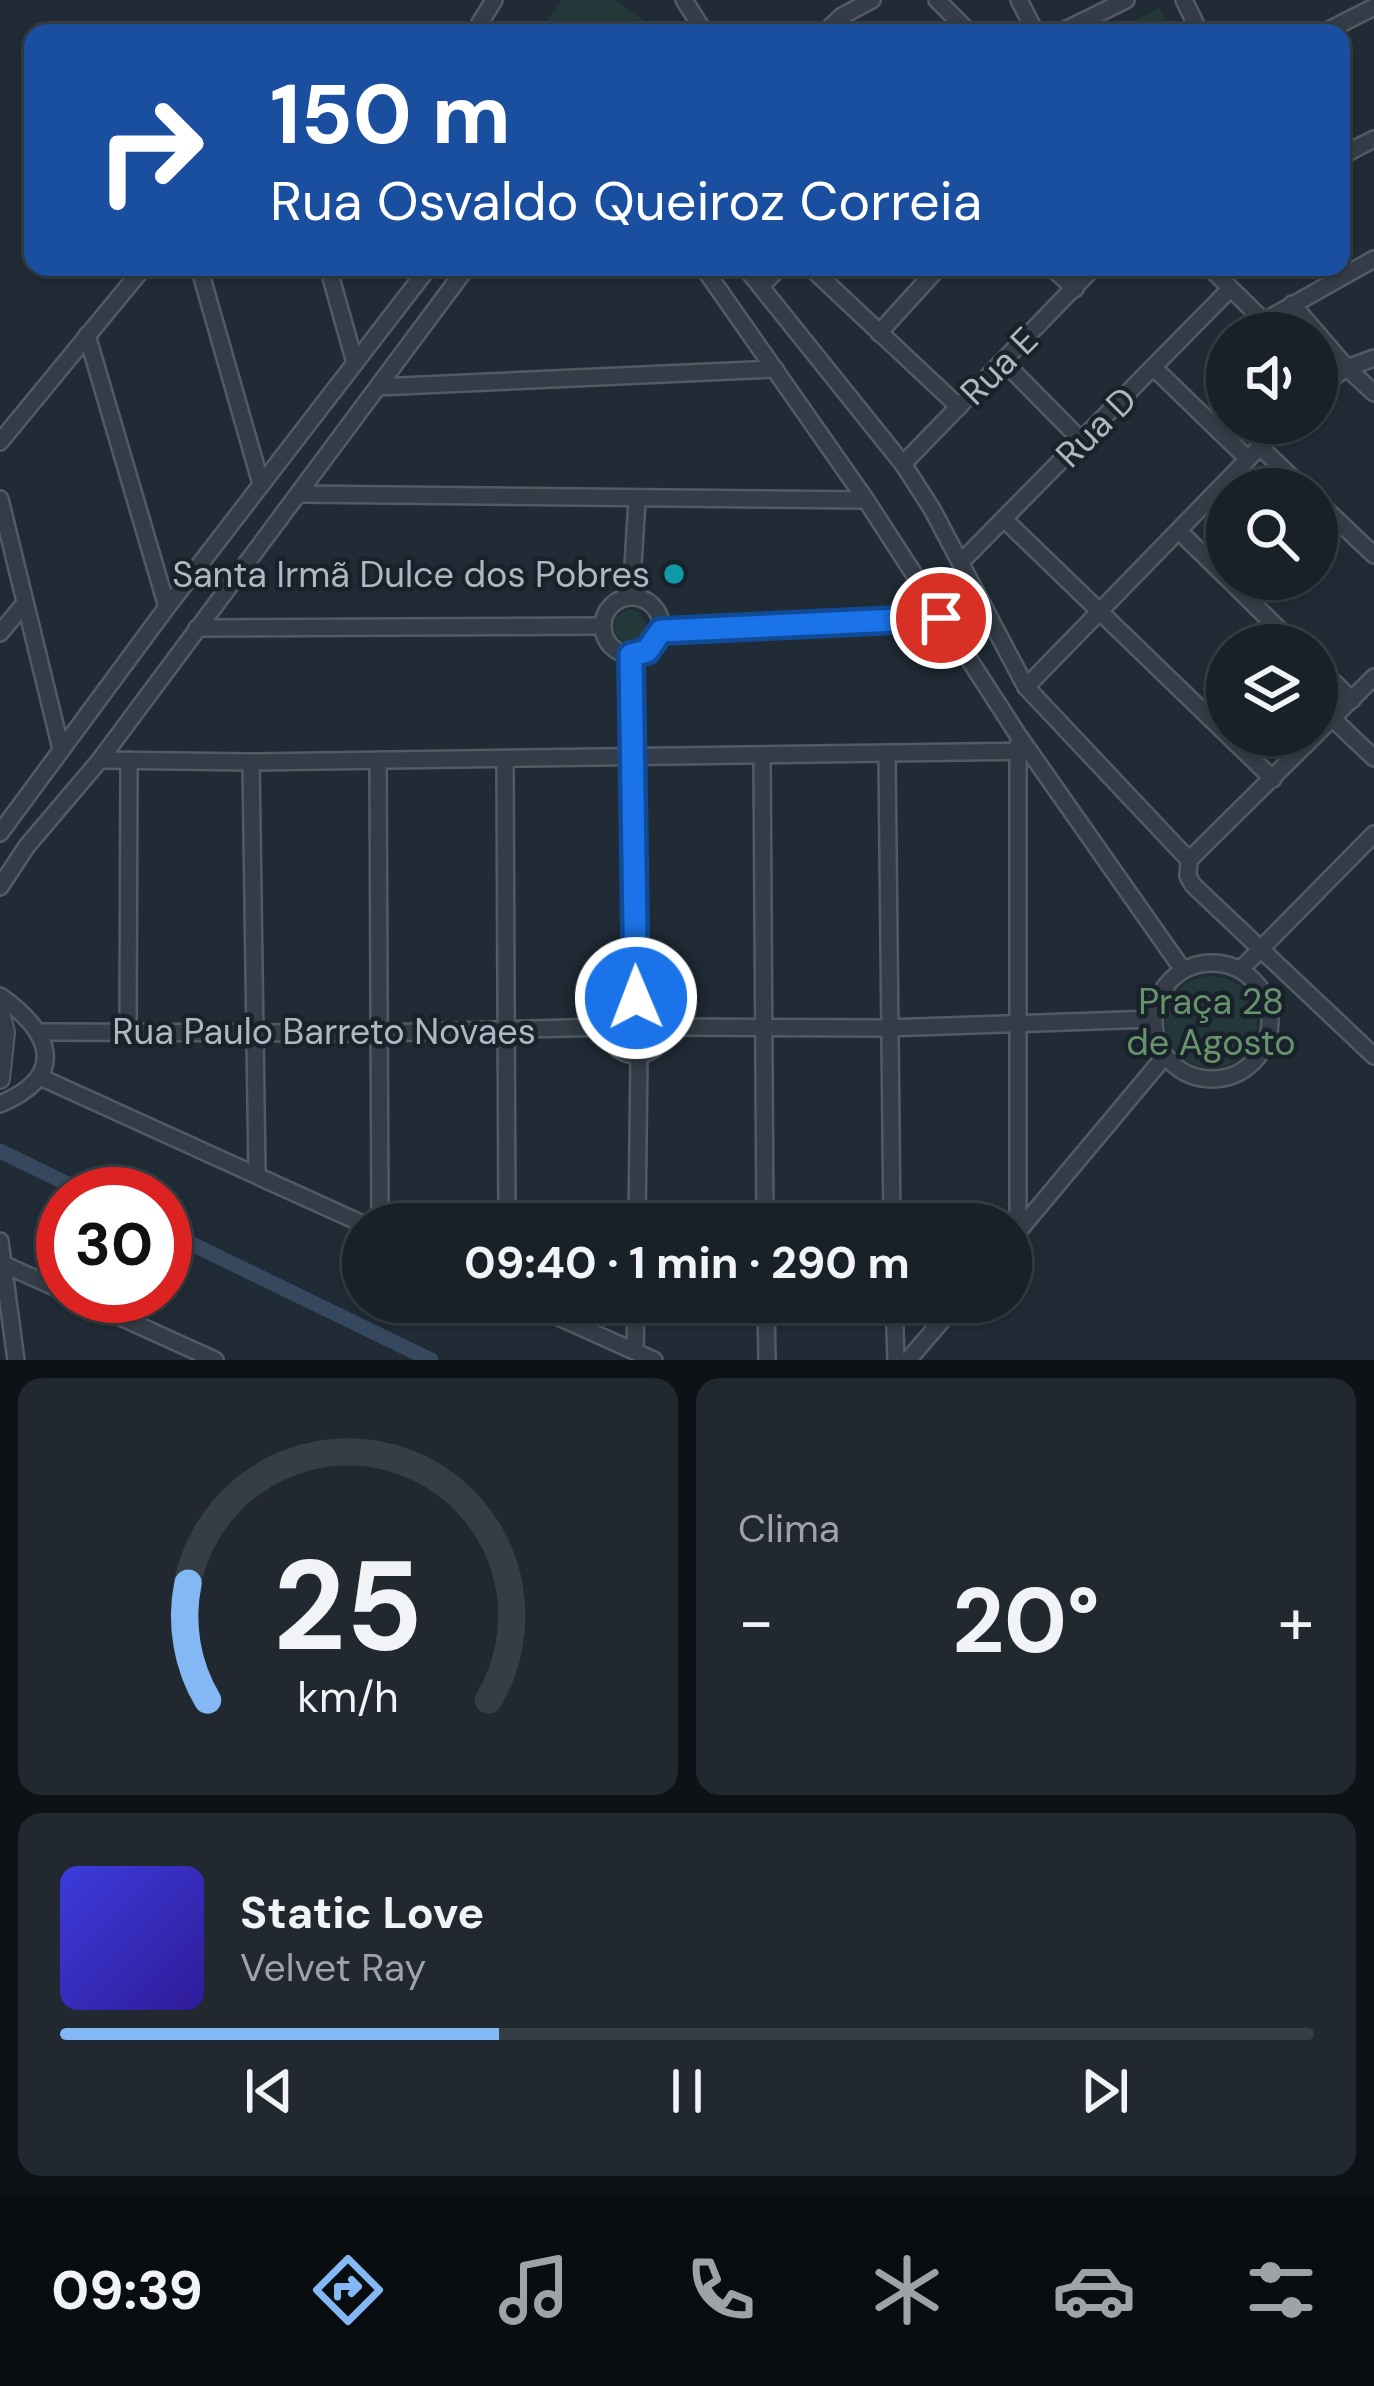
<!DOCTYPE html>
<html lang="pt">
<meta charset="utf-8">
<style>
body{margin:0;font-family:"DM Sans",sans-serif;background:#212830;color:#f1f3f6;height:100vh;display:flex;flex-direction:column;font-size:45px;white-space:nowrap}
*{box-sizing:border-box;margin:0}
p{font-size:39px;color:#9fa3a8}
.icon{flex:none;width:66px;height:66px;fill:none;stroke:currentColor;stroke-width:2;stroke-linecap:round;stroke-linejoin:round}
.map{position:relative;height:1360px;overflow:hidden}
.side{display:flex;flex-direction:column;gap:18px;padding:18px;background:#0d1216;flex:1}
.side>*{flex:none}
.banner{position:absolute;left:24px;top:24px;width:1326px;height:252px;border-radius:24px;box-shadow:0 3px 9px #0004,0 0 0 3px #363e45;background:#1a4fa0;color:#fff;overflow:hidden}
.fabs{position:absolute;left:1206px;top:312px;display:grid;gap:24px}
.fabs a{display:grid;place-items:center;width:132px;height:132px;border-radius:50%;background:#182028;box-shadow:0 3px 9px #0004,0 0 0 3px #363e45;font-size:60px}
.speed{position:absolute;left:36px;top:1167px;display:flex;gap:24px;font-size:60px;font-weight:700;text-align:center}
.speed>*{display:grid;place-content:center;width:156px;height:156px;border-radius:50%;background:#182028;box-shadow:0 3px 9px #0004,0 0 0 3px #363e45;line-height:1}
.speed .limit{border:18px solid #d22;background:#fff;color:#111}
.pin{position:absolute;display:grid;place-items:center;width:102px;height:102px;color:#fff;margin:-51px;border:6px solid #fff;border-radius:50%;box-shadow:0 3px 12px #0007}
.me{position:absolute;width:132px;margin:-66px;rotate:359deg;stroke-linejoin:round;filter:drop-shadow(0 0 9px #0008)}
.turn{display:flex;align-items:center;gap:42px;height:252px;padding:0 48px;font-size:54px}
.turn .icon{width:156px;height:156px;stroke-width:2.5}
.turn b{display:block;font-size:84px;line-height:102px}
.big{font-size:90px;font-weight:700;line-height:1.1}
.side .card{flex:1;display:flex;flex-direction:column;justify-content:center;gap:18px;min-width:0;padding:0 42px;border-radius:24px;background:#212830}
.side .dial{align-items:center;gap:0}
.dial svg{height:312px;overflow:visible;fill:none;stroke:#363e45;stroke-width:7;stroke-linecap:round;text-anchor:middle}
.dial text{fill:#f1f3f6;stroke:none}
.song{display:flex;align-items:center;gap:36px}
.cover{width:144px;height:144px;border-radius:18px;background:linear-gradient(135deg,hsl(240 70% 55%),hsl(250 70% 35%))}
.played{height:12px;border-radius:6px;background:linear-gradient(90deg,#83b8f4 35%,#363e45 35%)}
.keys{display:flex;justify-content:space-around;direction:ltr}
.heat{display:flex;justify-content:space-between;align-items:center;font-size:66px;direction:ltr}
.side .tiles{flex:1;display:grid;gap:18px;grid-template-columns:1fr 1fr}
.card:last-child{grid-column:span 2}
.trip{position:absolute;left:342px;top:1203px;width:690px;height:120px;border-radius:60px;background:#182028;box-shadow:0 3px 9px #0004,0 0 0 3px #363e45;font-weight:700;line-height:120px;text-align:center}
.menu{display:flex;height:192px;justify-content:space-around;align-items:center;background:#0a0d10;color:#9fa3a8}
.menu .icon{width:84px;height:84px}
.menu .on{color:#83b8f4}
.menu b{font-size:54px;color:#f1f3f6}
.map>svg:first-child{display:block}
.green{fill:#233838}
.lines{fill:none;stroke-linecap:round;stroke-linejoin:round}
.canal{stroke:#35485d;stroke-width:15}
.minor-casing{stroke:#515b64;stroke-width:20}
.tertiary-casing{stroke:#515b64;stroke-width:22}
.minor{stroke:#343d47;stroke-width:15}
.tertiary{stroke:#343d47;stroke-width:18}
.route-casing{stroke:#114b97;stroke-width:30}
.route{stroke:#1a73e8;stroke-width:21}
.culture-dot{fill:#0f9aa8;stroke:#19222b;stroke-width:4.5}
.labels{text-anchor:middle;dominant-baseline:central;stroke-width:9;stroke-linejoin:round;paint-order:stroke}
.street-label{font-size:36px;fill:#aeb8c3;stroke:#19222b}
.poi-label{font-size:36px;fill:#aeb8c3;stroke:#19222b;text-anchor:end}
.park-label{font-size:36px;fill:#67936d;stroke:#19222b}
</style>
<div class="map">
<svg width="1374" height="1360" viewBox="0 0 1374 1360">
<rect width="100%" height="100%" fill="#202b36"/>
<g class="green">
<path d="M 562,0 L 616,0 L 660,33 L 538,33 Z"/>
<path d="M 1159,8 L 1173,33 L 1122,33 L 1120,28 Z"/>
<circle cx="630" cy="626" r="16"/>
<circle cx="1211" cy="1022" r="46"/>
<circle cx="636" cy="1023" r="17"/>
</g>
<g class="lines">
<g class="canal">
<path d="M 0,1151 L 88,1194"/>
<path d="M 165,1231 L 431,1360"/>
</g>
<defs>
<g id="minor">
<path d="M 684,0 L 705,33"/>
<path d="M 937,0 L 970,33"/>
<path d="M 1019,0 L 1036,33"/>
<path d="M 1184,0 L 1200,33"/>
<path d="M 474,33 L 494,0"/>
<path d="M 824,33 L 842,16 L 872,0"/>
<path d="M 1059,33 L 1126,0"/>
<path d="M 1323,33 L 1374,7"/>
<path d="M 1341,156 L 1374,139"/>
<path d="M 199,267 L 261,484"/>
<path d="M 328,267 L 355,363"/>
<path d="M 703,267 L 866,500 L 1018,735 L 1183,970"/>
<path d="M 745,267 L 903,464 L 932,509 L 1026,687 L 1189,860 L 1188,876 L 1193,885 L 1374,1056"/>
<path d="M 810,267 L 959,407"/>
<path d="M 1051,267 L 1075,289"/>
<path d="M 1209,267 L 1276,333"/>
<path d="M 761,286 L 780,267"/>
<path d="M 1292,304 L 1347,368 L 1374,358"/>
<path d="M 1264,321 L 1374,259"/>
<path d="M 879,333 L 939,267"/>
<path d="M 87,335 L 167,607"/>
<path d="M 1004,362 L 1082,441"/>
<path d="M 1154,368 L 1248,459"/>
<path d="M 378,387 L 775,369"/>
<path d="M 1317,388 L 1347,368 L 1374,393"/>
<path d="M 0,442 L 144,267"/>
<path d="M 1260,447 L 1304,489"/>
<path d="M 903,464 L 1094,267"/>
<path d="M 299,494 L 866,500"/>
<path d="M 0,499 L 61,749"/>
<path d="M 1317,501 L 1374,555"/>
<path d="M 1005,520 L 1273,779"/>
<path d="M 1179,531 L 1227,578"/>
<path d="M 961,562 L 1230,289"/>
<path d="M 1228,579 L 1295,645"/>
<path d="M 631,597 L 637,500"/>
<circle cx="632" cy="626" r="29"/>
<path d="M 197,628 L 603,626"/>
<path d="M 661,631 L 941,618"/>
<path d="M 0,633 L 25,603"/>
<path d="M 631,655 L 636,998"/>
<path d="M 1317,666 L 1352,700"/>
<path d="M 1026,687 L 1283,423"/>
<path d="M 1333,719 L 1374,758"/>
<path d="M 1018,744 L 1018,1232"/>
<path d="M 762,756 L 765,1224"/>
<path d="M 887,756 L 892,1224"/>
<path d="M 505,759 L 507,1224"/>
<path d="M 100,760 L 251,762 L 1029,751"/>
<path d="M 378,760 L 380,1224"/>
<path d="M 251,762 L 257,1174"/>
<path d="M 0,833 L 167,607 L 429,267"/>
<path d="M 1189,860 L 1374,677"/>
<path d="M 0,887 L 27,846 L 100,760 L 467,267"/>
<circle cx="1212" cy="1021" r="58"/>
<path d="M 1240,970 L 1374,834"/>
<path d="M 0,996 C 51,1032 69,1075 0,1104"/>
<circle cx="636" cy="1026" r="29"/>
<path d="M 664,1027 L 887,1028 L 1153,1019"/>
<path d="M 41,1032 L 379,1033 L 607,1027"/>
<path d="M 128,1033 L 129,760"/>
<path d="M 40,1077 L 363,1224"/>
<path d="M 637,1224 L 639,1055"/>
<path d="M 1011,1240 L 1165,1056"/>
<path d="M 0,1241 L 16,1360"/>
<path d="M 3,1264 L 63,1291"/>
<path d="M 74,1296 L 215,1360"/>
<path d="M 525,1302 L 654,1360"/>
<path d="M 766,1302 L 767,1360"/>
<path d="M 894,1302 L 896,1360"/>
<path d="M 635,1351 L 636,1302"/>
<path d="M 908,1360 L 958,1302"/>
</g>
<path id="tertiary" d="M 0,1012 L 5,1032 L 0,1079"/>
</defs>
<use href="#minor" class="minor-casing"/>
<use href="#tertiary" class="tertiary-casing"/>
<use href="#minor" class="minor"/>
<use href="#tertiary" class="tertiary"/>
</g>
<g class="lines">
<defs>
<path id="route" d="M 636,998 L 631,655 L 647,651 L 661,631 L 941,618"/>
</defs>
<use href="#route" class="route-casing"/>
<use href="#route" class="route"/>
</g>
<circle class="culture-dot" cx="674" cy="574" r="12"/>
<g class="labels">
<g class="street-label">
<text transform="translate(999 366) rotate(-45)">Rua E</text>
<text transform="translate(1096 427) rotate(-45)">Rua D</text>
<text x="324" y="1031">Rua Paulo Barreto Novaes</text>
</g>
<g class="poi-label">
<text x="650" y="574">Santa Irmã Dulce dos Pobres</text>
</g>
<g class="park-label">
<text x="1211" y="1001">Praça 28<tspan x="1211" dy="41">de Agosto</tspan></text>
</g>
</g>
</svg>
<div class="fabs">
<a><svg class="icon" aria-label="sound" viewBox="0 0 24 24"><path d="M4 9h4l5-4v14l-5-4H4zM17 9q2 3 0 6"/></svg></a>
<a><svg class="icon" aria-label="search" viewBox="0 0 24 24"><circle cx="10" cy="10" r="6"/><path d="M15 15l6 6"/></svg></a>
<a><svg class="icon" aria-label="layers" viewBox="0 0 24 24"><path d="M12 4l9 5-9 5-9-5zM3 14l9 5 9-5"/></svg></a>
</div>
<div class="speed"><div class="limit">30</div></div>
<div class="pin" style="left:941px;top:618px;background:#d93025"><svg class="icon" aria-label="arrive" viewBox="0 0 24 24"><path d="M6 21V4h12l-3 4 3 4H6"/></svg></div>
<svg class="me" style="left:636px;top:998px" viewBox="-20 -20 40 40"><circle r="17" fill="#1a73e8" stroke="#fff" stroke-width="3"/><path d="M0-11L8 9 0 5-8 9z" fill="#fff"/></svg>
<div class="trip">09:40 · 1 min · 290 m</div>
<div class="banner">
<div class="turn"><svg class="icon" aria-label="right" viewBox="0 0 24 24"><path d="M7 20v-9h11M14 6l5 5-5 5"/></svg><div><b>150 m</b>Rua Osvaldo Queiroz Correia</div></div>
</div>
</div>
<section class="side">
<div class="tiles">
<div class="card dial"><svg viewBox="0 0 100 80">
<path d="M14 69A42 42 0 1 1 86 69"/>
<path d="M14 69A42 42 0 0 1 9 39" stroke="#83b8f4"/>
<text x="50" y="56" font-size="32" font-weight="700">25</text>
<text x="50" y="72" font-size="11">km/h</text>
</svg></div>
<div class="card"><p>Clima</p>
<div class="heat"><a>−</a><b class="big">20°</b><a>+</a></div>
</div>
<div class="card">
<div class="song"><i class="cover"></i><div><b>Static Love</b><p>Velvet Ray</p></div></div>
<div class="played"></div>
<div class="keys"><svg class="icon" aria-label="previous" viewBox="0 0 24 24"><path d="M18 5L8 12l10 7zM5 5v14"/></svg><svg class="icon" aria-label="pause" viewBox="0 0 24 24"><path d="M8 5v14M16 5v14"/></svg><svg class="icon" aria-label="next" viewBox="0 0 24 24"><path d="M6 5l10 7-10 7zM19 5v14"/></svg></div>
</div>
</div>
</section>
<nav class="menu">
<b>09:39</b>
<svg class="icon on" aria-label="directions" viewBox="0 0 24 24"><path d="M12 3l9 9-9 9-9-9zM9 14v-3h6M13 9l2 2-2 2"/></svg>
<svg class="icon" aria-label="music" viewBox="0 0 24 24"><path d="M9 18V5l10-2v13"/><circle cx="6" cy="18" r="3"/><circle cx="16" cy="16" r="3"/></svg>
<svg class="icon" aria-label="phone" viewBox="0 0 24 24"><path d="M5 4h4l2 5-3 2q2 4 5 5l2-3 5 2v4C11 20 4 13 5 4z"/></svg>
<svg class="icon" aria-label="climate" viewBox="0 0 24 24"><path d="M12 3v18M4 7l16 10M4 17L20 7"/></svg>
<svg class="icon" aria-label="car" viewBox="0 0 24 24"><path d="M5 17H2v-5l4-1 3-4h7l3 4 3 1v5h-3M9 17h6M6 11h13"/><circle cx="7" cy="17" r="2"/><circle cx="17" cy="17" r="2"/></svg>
<svg class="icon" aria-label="filters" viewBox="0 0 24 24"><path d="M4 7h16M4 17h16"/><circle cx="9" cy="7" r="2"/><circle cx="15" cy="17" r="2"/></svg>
</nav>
